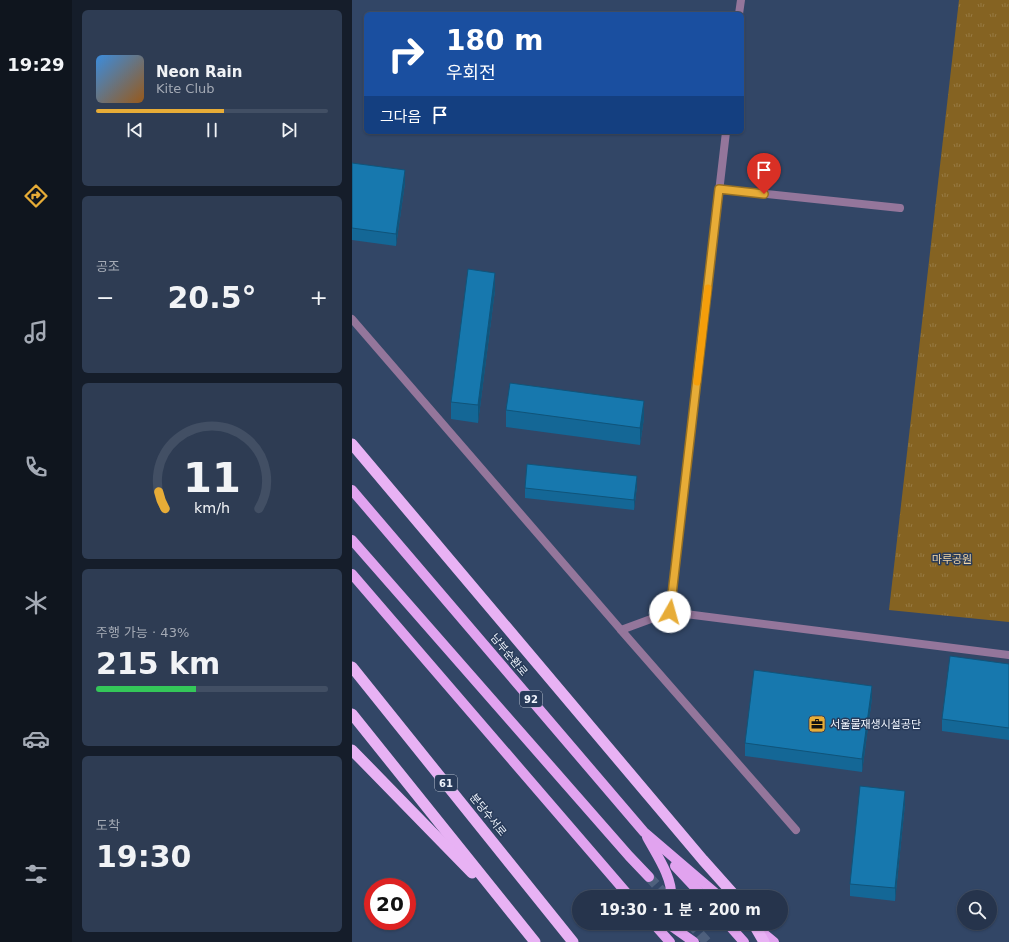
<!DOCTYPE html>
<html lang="ko">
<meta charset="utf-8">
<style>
body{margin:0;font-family:"DejaVu Sans","Noto Sans KR",sans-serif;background:#2e3c53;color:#f1f3f6;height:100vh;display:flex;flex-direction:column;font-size:15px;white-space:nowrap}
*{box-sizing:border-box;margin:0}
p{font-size:13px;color:#a4aab5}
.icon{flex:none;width:22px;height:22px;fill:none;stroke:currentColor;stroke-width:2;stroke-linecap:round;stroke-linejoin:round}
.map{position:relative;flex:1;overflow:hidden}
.details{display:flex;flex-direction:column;gap:10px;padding:10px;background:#151d2a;width:280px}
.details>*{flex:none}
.hud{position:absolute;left:12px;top:12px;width:380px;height:122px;border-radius:6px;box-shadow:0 1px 3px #0004,0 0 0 1px #424f64;background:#1a4fa0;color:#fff;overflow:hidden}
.buttons{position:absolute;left:605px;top:890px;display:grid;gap:8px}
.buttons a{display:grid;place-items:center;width:40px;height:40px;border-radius:50%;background:#26344c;box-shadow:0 1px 3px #0004,0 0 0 1px #424f64;font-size:20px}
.speed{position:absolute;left:12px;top:878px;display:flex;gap:8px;font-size:20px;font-weight:700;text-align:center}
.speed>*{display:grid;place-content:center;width:52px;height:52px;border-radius:50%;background:#26344c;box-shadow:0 1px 3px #0004,0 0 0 1px #424f64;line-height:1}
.speed .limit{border:6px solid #d22;background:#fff;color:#111}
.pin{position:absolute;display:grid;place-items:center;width:34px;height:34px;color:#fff;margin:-41px -17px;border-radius:50% 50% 50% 0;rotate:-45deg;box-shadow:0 0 4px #0007}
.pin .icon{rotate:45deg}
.me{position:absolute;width:44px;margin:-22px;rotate:7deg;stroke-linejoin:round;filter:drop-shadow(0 0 3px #0008)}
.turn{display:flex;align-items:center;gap:14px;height:84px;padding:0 16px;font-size:18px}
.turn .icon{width:52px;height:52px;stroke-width:2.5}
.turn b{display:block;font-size:28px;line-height:34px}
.then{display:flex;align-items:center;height:38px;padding:0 16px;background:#0003;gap:8px;font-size:15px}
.big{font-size:30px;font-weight:600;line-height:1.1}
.details .widget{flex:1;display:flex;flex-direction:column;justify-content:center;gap:6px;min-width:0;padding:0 14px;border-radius:6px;background:#2e3c53}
.details .dial{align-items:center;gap:0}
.dial svg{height:104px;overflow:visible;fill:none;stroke:#424f64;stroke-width:7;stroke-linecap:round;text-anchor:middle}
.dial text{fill:#f1f3f6;stroke:none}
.song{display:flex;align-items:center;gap:12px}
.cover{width:48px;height:48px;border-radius:6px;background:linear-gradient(135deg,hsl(210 70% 55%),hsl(30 70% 35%))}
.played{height:4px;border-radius:2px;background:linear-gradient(90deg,#e7ac37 55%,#424f64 55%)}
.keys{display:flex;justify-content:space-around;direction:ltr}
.heat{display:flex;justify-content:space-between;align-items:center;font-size:22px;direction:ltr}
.charge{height:6px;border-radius:3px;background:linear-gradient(90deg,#34c759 43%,#424f64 0)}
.trip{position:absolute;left:220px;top:890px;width:216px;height:40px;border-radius:20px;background:#26344c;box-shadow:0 1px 3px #0004,0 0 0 1px #424f64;font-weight:600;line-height:40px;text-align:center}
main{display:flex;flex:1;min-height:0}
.dock{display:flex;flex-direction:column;width:72px;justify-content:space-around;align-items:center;background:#0f151e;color:#a4aab5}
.dock .icon{width:28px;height:28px}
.dock .current{color:#e7ac37}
.dock b{font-size:18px;color:#f1f3f6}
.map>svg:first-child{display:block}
.park{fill:url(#park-tufts)}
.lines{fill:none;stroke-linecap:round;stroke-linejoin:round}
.primary-tunnel{stroke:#4e607d;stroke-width:10;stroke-dasharray:10 5;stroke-linecap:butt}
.service{stroke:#94769b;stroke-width:8}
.minor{stroke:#94769b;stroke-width:8}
.primary{stroke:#e1a3ef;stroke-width:10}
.trunk{stroke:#e8b2f4;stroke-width:11}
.wall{fill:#146796}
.shaded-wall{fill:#10547a}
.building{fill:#1778ae;stroke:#10547a}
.route-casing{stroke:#967024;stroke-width:10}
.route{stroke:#e7ac37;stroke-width:7}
.slow{stroke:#f59e0b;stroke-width:7}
.labels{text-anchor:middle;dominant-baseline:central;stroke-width:3;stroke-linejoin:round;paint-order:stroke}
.shield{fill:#283b5a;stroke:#b4bdcc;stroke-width:1}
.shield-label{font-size:10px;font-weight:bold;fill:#f0f5fd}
.park-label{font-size:11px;fill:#f3d6a5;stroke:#283b5a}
.street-label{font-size:11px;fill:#f0f5fd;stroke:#283b5a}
.poi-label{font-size:11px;fill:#f0f5fd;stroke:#283b5a;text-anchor:start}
</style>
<main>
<nav class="dock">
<b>19:29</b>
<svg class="icon current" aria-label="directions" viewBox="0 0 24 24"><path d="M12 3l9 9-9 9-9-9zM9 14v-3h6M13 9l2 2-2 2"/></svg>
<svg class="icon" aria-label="music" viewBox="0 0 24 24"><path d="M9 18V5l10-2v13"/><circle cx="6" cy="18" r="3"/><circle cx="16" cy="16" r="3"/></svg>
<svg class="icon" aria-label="phone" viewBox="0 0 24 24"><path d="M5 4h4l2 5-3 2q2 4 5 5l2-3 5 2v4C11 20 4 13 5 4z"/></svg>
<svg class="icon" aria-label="climate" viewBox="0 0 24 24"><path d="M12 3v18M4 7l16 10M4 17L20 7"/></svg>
<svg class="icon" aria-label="car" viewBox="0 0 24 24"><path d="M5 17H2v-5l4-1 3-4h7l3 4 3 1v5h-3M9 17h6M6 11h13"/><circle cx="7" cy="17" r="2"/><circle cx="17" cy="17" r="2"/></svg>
<svg class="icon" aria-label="filters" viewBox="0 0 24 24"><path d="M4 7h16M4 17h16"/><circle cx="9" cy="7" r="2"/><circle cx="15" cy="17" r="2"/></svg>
</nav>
<section class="details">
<div class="widget">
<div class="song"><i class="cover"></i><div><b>Neon Rain</b><p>Kite Club</p></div></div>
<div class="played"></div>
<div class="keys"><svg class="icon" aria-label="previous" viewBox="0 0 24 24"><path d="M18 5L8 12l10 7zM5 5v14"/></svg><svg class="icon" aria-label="pause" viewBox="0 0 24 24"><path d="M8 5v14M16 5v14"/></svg><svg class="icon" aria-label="next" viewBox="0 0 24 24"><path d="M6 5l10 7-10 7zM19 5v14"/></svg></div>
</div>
<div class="widget"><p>공조</p>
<div class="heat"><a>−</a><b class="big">20.5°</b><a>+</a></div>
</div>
<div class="widget dial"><svg viewBox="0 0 100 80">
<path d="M14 69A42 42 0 1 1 86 69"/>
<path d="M14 69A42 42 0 0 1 9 56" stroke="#e7ac37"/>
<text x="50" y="56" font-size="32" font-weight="700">11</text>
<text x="50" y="72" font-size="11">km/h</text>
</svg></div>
<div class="widget"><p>주행 가능 · 43%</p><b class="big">215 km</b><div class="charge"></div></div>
<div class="widget"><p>도착</p><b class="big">19:30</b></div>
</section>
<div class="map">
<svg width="657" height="942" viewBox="0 0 657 942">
<defs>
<pattern id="park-tufts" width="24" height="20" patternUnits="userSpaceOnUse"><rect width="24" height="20" fill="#856322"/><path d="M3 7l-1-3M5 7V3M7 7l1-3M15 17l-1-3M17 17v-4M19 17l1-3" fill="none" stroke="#977a43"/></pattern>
</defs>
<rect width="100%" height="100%" fill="#324666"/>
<path class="park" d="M 607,0 L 657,0 L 657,622 L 537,610 Z"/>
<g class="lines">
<g class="primary-tunnel">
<path d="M 297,877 L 315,897"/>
<path d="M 338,923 L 355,942"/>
</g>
<g class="service">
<path d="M 387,14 L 389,0"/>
<path d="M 374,132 L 318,612 L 657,655"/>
<path d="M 367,189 L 548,208"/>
<path d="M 318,612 L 269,630 L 444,830"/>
</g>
<path class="minor" d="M 0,319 L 269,630"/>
<g class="primary">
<path d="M 0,490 L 292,832 L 368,897"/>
<path d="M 0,540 L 277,856 L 297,877"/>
<path d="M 0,574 L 278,897"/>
<path d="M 295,837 C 304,854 321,878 319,897"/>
<path d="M 323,866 L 352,897"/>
<path d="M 301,923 L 318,942"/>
<path d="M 315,923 L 342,942"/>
<path d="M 375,923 L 392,942"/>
<path d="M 405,928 L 422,942"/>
</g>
<g class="trunk">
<path d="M 0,444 L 351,860 L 384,897"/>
<path d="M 0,667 L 221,942"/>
<path d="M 0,714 L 183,942"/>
<path d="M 0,750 L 120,873"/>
<path d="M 401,923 L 412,942"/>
</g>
</g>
<g class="wall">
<path d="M 0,163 L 53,183 L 44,246 L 0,240 Z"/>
<path d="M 143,290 L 126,423 L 99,419 L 99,402 Z"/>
<path d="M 154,410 L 292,418 L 288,445 L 154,427 Z"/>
<path d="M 285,486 L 282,510 L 173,498 L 173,488 Z"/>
<path d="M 657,664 L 657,740 L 590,731 L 590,719 Z"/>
<path d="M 520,698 L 510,772 L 393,756 L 393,743 Z"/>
<path d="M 553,804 L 543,901 L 498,896 L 498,884 Z"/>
</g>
<g class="shaded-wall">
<path d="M 53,170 L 53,183 L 44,246 L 44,234 Z"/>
<path d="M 143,273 L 143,290 L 126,423 L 126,405 Z"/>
<path d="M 292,401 L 292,418 L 288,445 L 288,428 Z"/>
<path d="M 285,476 L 285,486 L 282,510 L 282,500 Z"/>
<path d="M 520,686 L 520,698 L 510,772 L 510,759 Z"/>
<path d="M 553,791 L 553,804 L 543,901 L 543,888 Z"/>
</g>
<g class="building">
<path d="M 0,163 L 53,170 L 44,234 L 0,228 Z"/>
<path d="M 116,269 L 143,273 L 126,405 L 99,402 Z"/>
<path d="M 158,383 L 292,401 L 288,428 L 154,410 Z"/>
<path d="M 175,464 L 285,476 L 282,500 L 173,488 Z"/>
<path d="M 598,656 L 657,664 L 657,728 L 590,719 Z"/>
<path d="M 402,670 L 520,686 L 510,759 L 393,743 Z"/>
<path d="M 508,786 L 553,791 L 543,888 L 498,884 Z"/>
</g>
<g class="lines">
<defs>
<path id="route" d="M 318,612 L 367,189 L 412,194"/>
</defs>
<use href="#route" class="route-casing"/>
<use href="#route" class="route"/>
<path class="slow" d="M 345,382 L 356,288"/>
</g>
<defs>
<symbol id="office-square" viewBox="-11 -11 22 22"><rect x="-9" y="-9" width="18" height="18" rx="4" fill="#e7ac37" stroke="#283b5a"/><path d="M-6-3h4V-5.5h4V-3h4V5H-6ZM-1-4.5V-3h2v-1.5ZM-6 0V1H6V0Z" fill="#111"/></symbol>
</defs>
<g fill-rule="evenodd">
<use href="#office-square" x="455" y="714" width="20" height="20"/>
</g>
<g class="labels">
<g class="shield">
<rect x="168" y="691" width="22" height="16" rx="3"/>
<rect x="83" y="775" width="22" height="16" rx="3"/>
</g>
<g class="shield-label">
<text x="179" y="699">92</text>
<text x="94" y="783">61</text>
</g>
<g class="park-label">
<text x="600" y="559">마루공원</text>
</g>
<g class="street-label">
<text transform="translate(157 655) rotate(50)">남부순환로</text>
<text transform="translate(136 815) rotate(51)">분당수서로</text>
</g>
<g class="poi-label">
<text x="478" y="724">서울물재생시설공단</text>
</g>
</g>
</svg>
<div class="buttons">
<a><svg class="icon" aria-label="search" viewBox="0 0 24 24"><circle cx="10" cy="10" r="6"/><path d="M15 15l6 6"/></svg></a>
</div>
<div class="speed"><div class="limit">20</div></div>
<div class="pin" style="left:412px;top:194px;background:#d93025"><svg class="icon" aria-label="arrive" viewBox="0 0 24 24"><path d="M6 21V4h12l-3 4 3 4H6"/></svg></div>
<svg class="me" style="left:318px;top:612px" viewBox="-20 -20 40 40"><circle r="19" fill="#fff"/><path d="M0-13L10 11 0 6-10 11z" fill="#e7ac37"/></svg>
<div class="trip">19:30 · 1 분 · 200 m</div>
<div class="hud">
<div class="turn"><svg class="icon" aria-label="right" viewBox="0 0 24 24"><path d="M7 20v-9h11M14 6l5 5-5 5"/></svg><div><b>180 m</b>우회전</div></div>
<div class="then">그다음<svg class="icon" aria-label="arrive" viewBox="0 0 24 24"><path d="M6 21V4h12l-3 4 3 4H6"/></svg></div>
</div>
</div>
</main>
